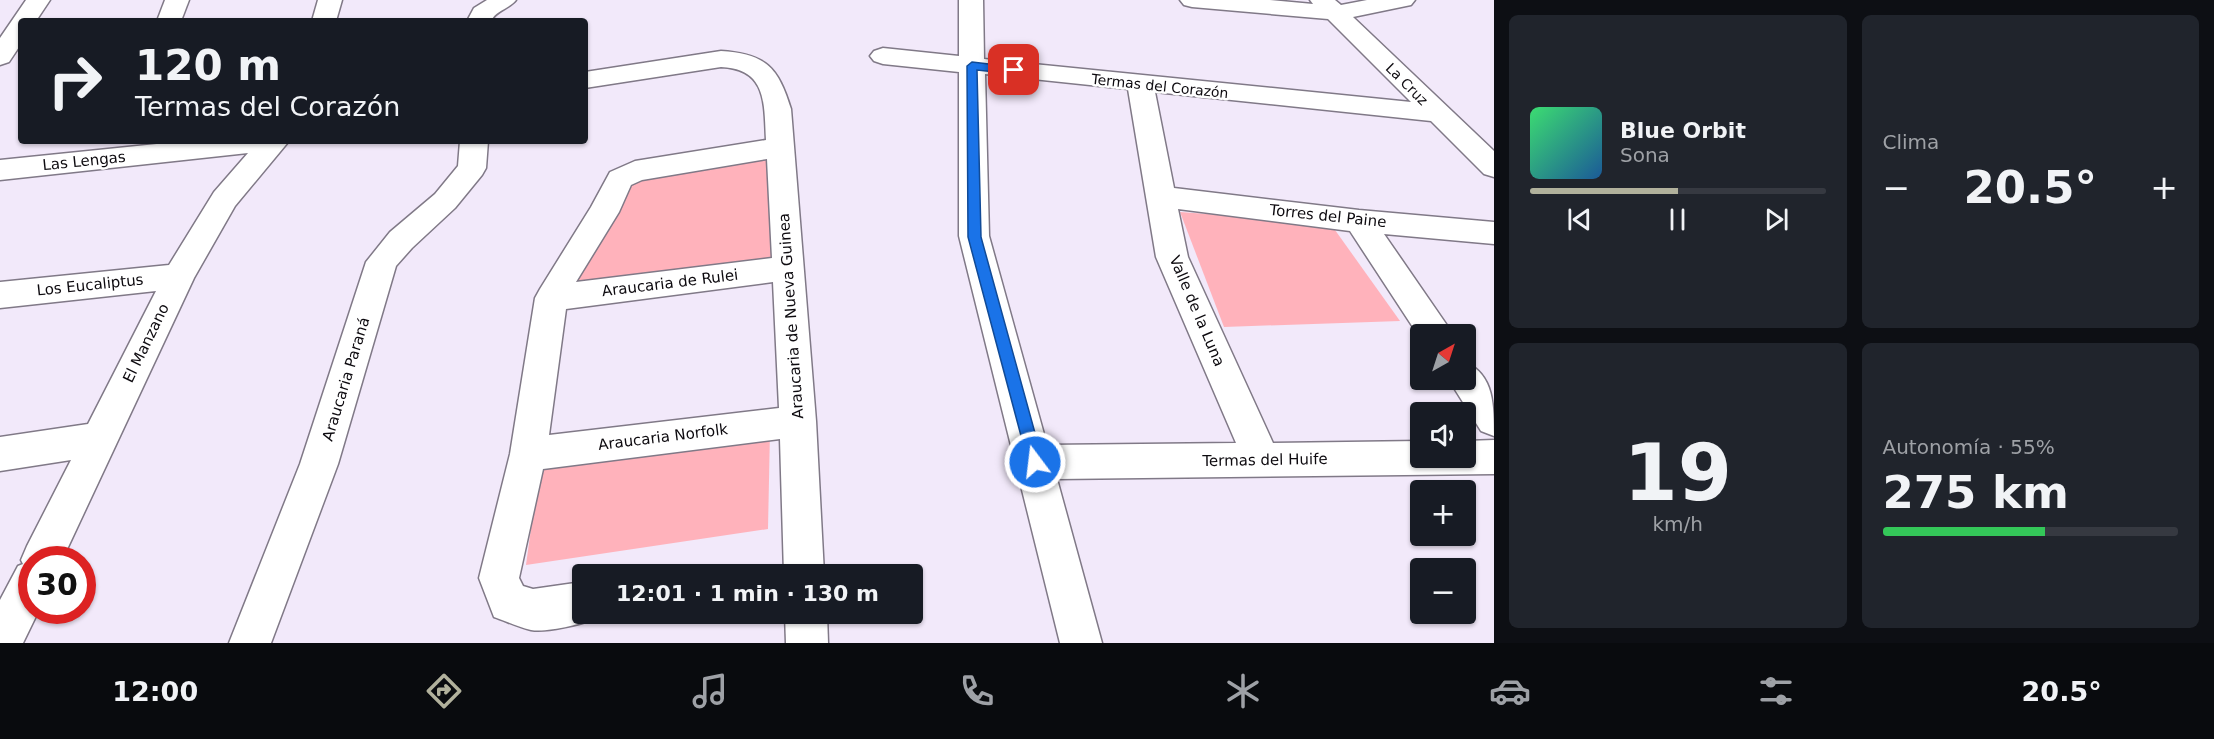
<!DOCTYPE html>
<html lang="es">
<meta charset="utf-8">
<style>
body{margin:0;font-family:"DejaVu Sans",sans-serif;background:#20242c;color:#f1f3f6;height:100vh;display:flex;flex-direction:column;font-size:22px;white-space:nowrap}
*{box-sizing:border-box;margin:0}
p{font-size:20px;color:#9ea1a6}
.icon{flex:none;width:33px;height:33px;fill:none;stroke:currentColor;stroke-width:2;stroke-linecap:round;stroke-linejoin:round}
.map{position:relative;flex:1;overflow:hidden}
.drawer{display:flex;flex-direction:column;gap:15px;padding:15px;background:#0d0f14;width:720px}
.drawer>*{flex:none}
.banner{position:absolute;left:18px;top:18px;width:570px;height:126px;border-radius:6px;box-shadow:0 2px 4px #0004;background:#171b24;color:#f1f3f6;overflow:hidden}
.needle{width:39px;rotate:39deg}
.controls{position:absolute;left:1410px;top:324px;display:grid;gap:12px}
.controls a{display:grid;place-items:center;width:66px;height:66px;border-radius:6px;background:#171b24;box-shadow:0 2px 4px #0004;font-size:30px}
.speed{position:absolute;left:18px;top:546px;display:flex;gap:12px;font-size:30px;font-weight:700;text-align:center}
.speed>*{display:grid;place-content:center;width:78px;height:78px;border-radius:50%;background:#171b24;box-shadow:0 2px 4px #0004;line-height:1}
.speed .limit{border:9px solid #d22;background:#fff;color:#111}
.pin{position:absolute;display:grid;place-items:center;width:51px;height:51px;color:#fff;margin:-26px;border-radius:12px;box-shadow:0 3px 9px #0006}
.me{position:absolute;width:66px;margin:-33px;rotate:345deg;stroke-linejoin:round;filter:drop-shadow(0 0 4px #0008)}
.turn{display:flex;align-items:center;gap:21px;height:126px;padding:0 18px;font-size:27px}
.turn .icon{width:78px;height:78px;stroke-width:2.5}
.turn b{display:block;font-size:42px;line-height:51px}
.big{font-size:45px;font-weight:600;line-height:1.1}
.drawer .card{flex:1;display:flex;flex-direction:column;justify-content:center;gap:9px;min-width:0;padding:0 21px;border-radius:9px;background:#20242c}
.drawer .dial{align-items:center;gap:0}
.dial b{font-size:78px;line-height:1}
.song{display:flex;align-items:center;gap:18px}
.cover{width:72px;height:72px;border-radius:9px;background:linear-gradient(135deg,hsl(140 70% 55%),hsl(210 70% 35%))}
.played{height:6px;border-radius:3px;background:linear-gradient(90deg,#b1b19c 50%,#363941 50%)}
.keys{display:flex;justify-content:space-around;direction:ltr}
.heat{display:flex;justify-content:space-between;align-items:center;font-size:33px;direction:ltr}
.charge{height:9px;border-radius:4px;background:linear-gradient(90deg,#34c759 55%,#363941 0)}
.drawer .tiles{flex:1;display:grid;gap:15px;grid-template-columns:repeat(2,1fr)}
.trip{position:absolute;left:572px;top:564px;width:351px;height:60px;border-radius:6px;background:#171b24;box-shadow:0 2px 4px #0004;font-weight:600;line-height:60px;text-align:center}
.dock{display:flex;height:96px;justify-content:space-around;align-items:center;background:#090b0e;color:#9ea1a6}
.dock .icon{width:42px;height:42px}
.dock .active{color:#b1b19c}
.dock b{font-size:27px;color:#f1f3f6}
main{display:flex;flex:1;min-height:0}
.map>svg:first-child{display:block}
.green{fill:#ffb2bb}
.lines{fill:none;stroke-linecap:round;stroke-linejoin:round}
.minor-casing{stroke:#807987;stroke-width:3}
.minor{fill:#fff;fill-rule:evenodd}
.route{fill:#1a73e8;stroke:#114b97;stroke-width:1.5}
.labels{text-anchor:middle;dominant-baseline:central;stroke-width:5;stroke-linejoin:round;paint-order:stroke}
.far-street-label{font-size:14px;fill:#0d0a0f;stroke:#fff}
.street-label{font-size:15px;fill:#0d0a0f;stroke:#fff}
</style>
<main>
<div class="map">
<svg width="1494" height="643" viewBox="0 0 1494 643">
<rect width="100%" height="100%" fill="#f2e9fa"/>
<g class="green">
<path d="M 773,152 L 783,264 L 562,292 L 626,181 Z"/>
<path d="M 1180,212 L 1330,223 L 1400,321 L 1224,327 Z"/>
<path d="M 770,431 L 768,529 L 526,565 L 540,463 Z"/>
</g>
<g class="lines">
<defs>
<g id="minor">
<path d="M 26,0 L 50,0 L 36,21 L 21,21 L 21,44 L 9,62 L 0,65 L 0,38 Z"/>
<path d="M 165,0 L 189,0 L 181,21 L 157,21 Z"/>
<path d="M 318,0 L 342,0 L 336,21 L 312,21 Z"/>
<path d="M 487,0 L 516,0 C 509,9 495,11 491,21 L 467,21 L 474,8 Z"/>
<path d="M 959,0 L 983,0 L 984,59 L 1411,102 L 1328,19 L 1192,7 L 1184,5 L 1180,0 L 1270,0 L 1313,4 L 1310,0 L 1335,0 L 1341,5 L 1367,0 L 1415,0 L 1411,5 L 1353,17 L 1494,151 L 1494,177 L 1484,174 L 1431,121 L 1155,92 L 1174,188 L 1359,210 L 1494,222 L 1494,244 L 1384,234 L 1453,334 L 1420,334 L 1420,338 L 1350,231 L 1178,209 L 1188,257 L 1273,443 L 1420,441 L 1420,458 L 1466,458 L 1466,441 L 1494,440 L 1494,474 L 1057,479 L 1102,643 L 1060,643 L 959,236 L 959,72 L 883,64 L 874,61 L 870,56 L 874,51 L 883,48 L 959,56 ZM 985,74 L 1128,89 L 1156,257 L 1236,443 L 1047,445 L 989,236 Z"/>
<path d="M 721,51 C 766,54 778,67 791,109 L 816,421 L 824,574 L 784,574 L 780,439 L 543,469 L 519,578 L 523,586 L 533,589 L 582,582 L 582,614 L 598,614 L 597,618 C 582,624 546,633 531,630 C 518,627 506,621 494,617 L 479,578 L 510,454 L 535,298 L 540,289 L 591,207 L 610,172 L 635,161 L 766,140 C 764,103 767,69 721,67 L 585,88 L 585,72 ZM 767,159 L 772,258 L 576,282 L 619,212 L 631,185 L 642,180 ZM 773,282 L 779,408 L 549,435 L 566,309 Z"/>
<path d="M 186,141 L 289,141 L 235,206 L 194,278 L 62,560 L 32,560 L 32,610 L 39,610 L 23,643 L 0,643 L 0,600 L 18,566 L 23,564 L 21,560 L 27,546 L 71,460 L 0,471 L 0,437 L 88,424 L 156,291 L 0,308 L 0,282 L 169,265 L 214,192 L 248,153 L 0,180 L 0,160 Z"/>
<path d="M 460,141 L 488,141 L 486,168 L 482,175 L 455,208 L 412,248 L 396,266 L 338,464 L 271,643 L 229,643 L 300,464 L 366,262 L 390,232 L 435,194 L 458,166 Z"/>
<path d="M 1466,363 C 1494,375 1494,406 1494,436 L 1481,431 L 1449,380 L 1466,380 Z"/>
<path d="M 785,614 L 827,614 L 828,643 L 786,643 Z"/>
</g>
</defs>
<use href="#minor" class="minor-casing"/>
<use href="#minor" class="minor"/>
</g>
<path class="route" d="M 972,62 L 1014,67 L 1019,70 L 1014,74 L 977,70 L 981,237 L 1043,462 L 1041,467 L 1035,469 L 1030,467 L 1028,462 L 968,237 L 967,66 Z"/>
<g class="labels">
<g class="far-street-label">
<text transform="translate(1407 84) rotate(45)">La Cruz</text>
<text transform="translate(1160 86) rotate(6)">Termas del Corazón</text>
</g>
<g class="street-label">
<text transform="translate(84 161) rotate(-6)">Las Lengas</text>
<text transform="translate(1328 216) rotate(6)">Torres del Paine</text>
<text transform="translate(670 283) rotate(-7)">Araucaria de Rulei</text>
<text transform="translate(90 285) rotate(-6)">Los Eucaliptus</text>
<text transform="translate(1197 311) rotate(67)">Valle de la Luna</text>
<text transform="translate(791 316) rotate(-94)">Araucaria de Nueva Guinea</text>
<text transform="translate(146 343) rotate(-64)">El Manzano</text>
<text transform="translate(346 379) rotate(-73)">Araucaria Paraná</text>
<text transform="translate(663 437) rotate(-7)">Araucaria Norfolk</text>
<text transform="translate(1265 460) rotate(-1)">Termas del Huife</text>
</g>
</g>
</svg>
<div class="controls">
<a><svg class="needle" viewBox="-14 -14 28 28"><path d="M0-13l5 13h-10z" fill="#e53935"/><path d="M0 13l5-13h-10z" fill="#9ea1a6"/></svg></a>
<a><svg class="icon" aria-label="sound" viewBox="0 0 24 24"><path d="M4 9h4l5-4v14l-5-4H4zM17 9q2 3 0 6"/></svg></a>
<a>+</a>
<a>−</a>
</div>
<div class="speed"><div class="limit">30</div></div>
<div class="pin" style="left:1014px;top:70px;background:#d93025"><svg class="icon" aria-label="arrive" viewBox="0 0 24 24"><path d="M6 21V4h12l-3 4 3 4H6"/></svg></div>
<svg class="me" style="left:1035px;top:462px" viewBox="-20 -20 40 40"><circle r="17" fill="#1a73e8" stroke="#fff" stroke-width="3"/><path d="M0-11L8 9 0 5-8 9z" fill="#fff"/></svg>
<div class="trip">12:01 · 1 min · 130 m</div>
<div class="banner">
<div class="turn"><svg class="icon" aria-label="right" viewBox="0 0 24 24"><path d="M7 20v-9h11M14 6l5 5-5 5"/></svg><div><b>120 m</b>Termas del Corazón</div></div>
</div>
</div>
<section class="drawer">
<div class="tiles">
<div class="card">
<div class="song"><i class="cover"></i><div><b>Blue Orbit</b><p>Sona</p></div></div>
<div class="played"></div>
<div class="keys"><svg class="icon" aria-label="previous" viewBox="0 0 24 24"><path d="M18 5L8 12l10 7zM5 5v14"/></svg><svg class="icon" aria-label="pause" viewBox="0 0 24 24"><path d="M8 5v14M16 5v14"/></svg><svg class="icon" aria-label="next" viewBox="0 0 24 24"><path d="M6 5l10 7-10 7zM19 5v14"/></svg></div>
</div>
<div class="card"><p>Clima</p>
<div class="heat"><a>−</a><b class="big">20.5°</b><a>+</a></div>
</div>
<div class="card dial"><b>19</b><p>km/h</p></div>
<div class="card"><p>Autonomía · 55%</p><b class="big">275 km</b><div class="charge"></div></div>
</div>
</section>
</main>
<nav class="dock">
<b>12:00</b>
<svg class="icon active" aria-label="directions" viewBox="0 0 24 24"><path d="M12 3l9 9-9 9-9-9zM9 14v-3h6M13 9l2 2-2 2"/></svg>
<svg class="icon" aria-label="music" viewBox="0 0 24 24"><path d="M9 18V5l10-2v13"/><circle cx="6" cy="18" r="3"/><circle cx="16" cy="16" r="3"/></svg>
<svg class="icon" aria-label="phone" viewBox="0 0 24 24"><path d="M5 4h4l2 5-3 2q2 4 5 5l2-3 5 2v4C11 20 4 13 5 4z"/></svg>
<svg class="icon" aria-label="climate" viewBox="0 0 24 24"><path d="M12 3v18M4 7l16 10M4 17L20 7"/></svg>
<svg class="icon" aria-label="car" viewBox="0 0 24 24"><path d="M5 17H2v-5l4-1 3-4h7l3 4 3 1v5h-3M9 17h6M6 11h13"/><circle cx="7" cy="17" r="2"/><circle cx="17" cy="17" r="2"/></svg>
<svg class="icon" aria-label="filters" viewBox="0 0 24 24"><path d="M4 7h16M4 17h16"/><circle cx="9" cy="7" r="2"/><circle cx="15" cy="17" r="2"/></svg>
<b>20.5°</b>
</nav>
